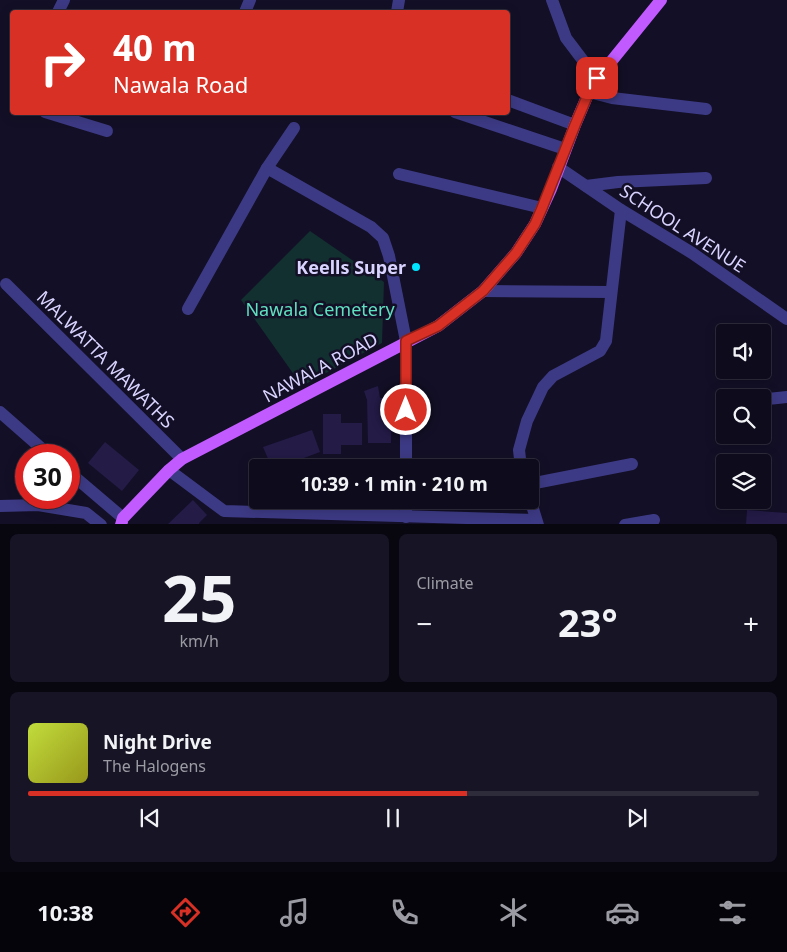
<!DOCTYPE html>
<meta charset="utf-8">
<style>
body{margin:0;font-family:"Noto Sans",sans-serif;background:#171425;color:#f1f3f6;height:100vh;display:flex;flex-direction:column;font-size:19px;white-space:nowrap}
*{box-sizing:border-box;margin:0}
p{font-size:16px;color:#9b9ba3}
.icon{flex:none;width:28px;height:28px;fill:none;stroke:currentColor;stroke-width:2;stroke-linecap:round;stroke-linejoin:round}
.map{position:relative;height:524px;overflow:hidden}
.side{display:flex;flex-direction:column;gap:10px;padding:10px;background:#08060f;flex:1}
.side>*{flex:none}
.top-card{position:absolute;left:10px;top:10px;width:500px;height:105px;border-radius:5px;box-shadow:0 2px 12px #0003,0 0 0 1px #2e2b3b;background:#d93025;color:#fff;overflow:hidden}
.tools{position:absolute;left:716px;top:324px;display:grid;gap:10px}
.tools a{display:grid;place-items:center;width:55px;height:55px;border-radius:5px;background:#0e0b1c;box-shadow:0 2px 12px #0003,0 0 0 1px #2e2b3b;font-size:25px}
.speed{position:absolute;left:15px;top:444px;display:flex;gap:10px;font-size:25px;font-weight:700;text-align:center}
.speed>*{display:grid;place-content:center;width:65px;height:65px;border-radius:50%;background:#0e0b1c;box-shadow:0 2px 12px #0003,0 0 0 1px #2e2b3b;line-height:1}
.speed .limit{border:8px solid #d22;background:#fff;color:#111}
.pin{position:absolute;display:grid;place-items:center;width:42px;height:42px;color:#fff;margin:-21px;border-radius:10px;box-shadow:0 2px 8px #0006}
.me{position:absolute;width:55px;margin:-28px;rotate:0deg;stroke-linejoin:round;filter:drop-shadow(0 0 4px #0008)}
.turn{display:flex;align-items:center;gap:18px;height:105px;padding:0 20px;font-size:22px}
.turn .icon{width:65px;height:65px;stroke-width:2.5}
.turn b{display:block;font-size:35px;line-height:42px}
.big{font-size:38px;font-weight:700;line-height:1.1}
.side .card{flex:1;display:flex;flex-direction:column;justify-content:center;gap:8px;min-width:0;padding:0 18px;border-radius:8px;background:#171425}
.side .dial{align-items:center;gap:0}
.dial b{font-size:65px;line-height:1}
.song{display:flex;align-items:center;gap:15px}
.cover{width:60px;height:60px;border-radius:8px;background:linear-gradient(135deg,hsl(70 70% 55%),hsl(60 70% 35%))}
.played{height:5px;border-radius:2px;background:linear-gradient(90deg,#d93025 60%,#2e2b3b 60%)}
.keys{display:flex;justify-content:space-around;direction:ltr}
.heat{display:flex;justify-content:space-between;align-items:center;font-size:28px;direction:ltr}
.side .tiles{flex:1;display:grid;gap:10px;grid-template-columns:1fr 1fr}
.card:last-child{grid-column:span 2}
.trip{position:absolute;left:249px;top:459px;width:290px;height:50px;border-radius:5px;background:#0e0b1c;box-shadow:0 2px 12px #0003,0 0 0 1px #2e2b3b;font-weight:700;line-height:50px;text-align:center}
.tab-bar{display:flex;height:80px;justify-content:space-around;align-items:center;background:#06040b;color:#9b9ba3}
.tab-bar .icon{width:35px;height:35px}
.tab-bar .active{color:#d93025}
.tab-bar b{font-size:22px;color:#f1f3f6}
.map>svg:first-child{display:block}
.green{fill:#12302f}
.building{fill:#241b47}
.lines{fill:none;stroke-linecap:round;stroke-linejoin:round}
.minor{stroke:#3d3a85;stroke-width:12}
.major{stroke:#c25bff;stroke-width:12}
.route-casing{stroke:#8d1f18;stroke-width:12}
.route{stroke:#d93025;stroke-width:9}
.poi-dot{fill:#00e5ff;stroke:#130f26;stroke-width:2}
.labels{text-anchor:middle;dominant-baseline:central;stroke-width:5;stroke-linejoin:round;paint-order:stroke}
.street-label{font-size:18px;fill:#d9d4ff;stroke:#130f26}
.poi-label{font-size:18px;font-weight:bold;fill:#d9d4ff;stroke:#130f26;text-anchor:end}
.park-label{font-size:18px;fill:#5fe0c0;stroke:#130f26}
</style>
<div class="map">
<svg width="787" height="525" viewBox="0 0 787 525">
<rect width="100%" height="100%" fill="#130f26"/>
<path class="green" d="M 310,231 L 384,282 L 382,343 L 302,386 L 241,300 Z"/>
<g class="building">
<path d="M 378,386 L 380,398 L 392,398 L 391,443 L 368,443 L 367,400 L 364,391 Z"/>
<path d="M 323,414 L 341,414 L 341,423 L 362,423 L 362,445 L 341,445 L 341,454 L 323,454 Z"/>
<path d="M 312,430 L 320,452 L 277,468 L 272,468 L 263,447 Z"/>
<path d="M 105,442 L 139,470 L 122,491 L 88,463 Z"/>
<path d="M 193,500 L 207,515 L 199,523 L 200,525 L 167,525 Z"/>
<path d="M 747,510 L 787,513 L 787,525 L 746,525 Z"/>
</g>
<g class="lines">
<g class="minor">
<path d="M 552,0 L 566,38 L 597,79"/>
<path d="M 58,12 L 64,0"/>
<path d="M 245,12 L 250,0"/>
<path d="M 397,12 L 399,0"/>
<path d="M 589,92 L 612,98 L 706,109"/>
<path d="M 508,100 L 575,125"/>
<path d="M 45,112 L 107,131"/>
<path d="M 455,112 L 565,149"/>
<path d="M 558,167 L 621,210 L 692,253 L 787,319"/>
<path d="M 267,168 L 294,128"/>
<path d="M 399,174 L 542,208"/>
<path d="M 586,186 L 618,182 L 706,178"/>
<path d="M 6,284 L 182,459"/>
<path d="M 483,291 L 611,292"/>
<path d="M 188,309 L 267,168 L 371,227 L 383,238 L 389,256 L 406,341 L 406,468"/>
<path d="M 768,399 L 787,397"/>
<path d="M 0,412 L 49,455"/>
<path d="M 521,468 L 519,450 L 527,421 L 543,387 L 553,376 L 600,351 L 606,341 L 621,210"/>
<path d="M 169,470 L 224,511 L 536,520"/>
<path d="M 69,472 L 123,518"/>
<path d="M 530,484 L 632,464"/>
<path d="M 530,499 L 538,525"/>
<path d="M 0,506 L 38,505 L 86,513 L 101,525"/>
<path d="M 406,517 L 406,500"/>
<path d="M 625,525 L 654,520"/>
</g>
<path class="major" d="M 121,525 L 123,518 L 169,470 L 182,459 L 438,326 L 483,291 L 516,253 L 535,224 L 551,189 L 575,125 L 589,92 L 597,79 L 661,0"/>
</g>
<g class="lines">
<defs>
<path id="route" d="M 406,410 L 406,341 L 438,326 L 483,291 L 516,253 L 535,224 L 542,208 L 575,125 L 589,92 L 597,78"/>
</defs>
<use href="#route" class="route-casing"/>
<use href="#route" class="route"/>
</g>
<circle class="poi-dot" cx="416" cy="267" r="5"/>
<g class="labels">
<g class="street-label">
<text transform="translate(683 228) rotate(33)">SCHOOL AVENUE</text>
<text transform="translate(106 359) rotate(45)">MALWATTA MAWATHS</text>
<text transform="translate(320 367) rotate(-28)">NAWALA ROAD</text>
</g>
<g class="poi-label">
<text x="406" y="267">Keells Super</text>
</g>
<g class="park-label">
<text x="320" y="309">Nawala Cemetery</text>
</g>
</g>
</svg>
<div class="tools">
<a><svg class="icon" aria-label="sound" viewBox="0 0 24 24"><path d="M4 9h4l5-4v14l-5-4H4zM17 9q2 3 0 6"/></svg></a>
<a><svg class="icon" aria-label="search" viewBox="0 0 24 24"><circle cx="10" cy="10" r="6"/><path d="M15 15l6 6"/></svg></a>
<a><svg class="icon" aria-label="layers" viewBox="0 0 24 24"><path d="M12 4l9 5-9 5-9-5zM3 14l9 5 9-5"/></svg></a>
</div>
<div class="speed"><div class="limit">30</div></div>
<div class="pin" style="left:597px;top:78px;background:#d93025"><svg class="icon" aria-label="arrive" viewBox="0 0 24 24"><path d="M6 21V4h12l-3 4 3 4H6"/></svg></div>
<svg class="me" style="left:406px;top:410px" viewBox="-20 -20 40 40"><circle r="17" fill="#d93025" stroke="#fff" stroke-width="3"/><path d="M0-11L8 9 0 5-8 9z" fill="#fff"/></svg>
<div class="trip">10:39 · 1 min · 210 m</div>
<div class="top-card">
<div class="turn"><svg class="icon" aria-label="right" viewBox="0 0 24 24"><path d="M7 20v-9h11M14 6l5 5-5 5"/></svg><div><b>40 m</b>Nawala Road</div></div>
</div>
</div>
<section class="side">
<div class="tiles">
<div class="card dial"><b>25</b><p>km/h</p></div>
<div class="card"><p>Climate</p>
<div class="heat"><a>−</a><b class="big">23°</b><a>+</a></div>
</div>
<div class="card">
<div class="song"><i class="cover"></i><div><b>Night Drive</b><p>The Halogens</p></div></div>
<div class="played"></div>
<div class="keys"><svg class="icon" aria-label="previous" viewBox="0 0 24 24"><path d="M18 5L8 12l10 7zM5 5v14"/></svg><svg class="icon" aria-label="pause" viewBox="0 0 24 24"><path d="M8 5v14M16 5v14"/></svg><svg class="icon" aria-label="next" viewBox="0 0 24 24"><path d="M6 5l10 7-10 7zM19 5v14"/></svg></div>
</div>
</div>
</section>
<nav class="tab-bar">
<b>10:38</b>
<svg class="icon active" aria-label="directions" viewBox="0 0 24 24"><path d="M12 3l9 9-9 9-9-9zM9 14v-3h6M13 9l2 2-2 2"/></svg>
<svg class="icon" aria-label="music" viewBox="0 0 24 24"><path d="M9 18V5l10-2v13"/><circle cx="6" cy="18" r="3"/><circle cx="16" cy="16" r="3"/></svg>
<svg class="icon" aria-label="phone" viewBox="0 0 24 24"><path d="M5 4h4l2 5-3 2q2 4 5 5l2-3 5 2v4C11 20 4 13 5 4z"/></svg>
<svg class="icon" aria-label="climate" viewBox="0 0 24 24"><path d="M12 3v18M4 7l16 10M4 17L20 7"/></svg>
<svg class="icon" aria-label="car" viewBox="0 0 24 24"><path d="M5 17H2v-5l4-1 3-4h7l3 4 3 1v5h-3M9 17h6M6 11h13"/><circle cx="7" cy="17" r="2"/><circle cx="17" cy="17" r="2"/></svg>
<svg class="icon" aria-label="filters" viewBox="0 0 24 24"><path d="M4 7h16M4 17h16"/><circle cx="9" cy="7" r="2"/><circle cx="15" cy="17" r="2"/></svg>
</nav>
